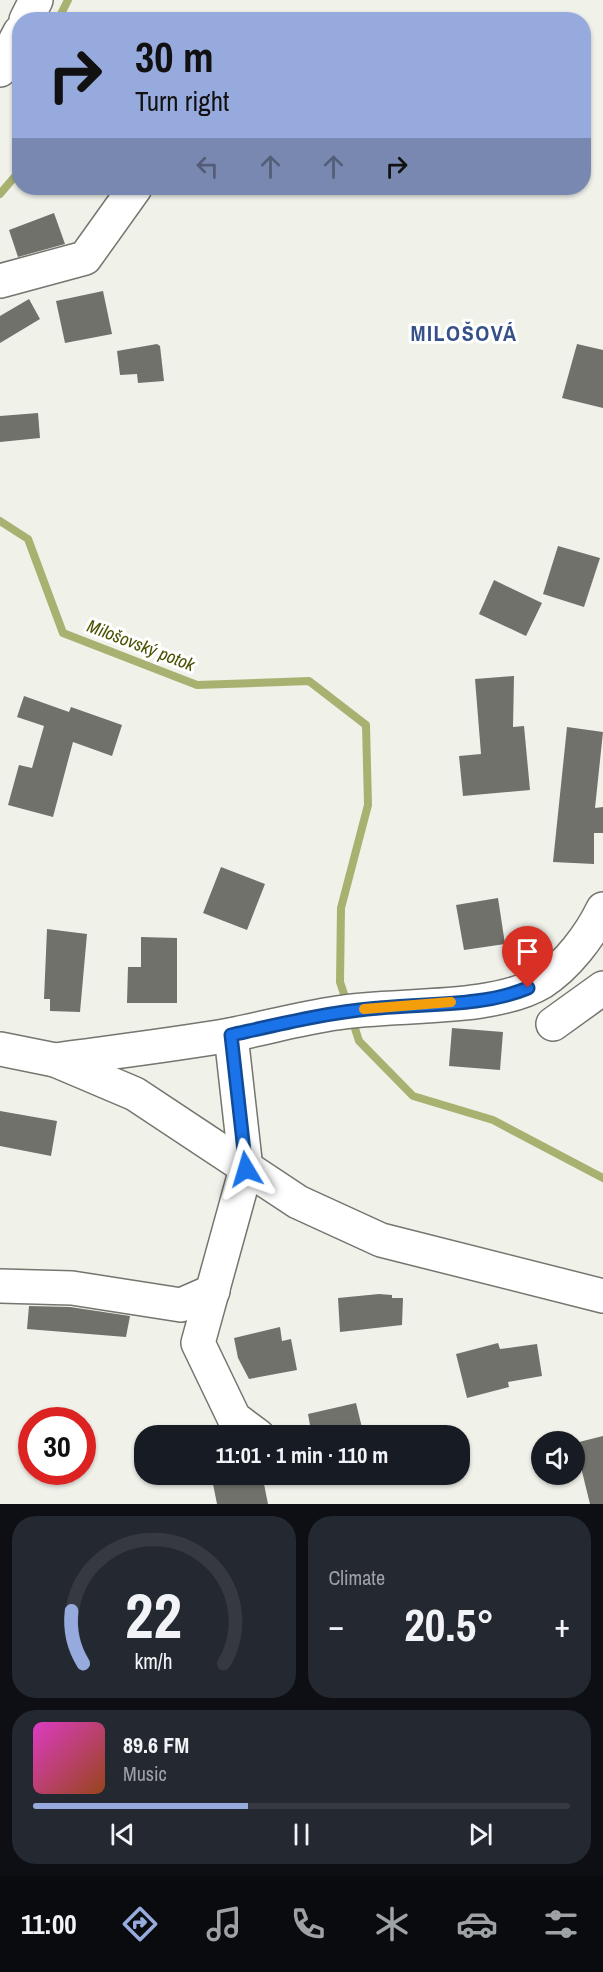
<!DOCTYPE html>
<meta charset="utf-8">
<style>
body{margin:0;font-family:"Archivo Narrow",sans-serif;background:#242831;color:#f1f3f6;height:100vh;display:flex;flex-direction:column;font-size:22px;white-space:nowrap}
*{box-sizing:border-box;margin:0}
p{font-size:20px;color:#9ea1a6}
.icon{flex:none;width:33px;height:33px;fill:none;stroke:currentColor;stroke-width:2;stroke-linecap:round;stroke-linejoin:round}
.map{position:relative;height:1504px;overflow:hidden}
.drawer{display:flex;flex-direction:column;gap:12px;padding:12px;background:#0d0f14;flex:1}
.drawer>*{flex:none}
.guide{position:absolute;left:12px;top:12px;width:579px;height:183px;border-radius:24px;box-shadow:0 2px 4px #0004;background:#96aadd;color:#111;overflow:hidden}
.tools{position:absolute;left:531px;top:1431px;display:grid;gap:12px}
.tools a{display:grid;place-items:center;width:54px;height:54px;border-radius:50%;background:#171b24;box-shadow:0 2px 4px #0004;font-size:30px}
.speed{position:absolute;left:18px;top:1407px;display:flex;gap:12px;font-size:30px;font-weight:700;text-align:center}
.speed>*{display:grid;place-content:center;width:78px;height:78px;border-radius:50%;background:#171b24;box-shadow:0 2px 4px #0004;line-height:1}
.speed .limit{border:9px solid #d22;background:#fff;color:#111}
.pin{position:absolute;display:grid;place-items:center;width:51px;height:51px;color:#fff;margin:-62px -26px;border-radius:50% 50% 50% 0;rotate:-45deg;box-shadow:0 0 6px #0007}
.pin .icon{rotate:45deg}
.me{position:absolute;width:66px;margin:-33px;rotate:353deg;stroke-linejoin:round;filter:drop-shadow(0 0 4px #0008)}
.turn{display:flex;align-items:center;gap:21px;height:126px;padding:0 24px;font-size:27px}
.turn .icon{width:78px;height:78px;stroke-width:2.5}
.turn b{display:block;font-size:42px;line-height:51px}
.lanes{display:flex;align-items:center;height:57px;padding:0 24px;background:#0003;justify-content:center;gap:30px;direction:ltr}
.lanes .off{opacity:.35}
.big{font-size:45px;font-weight:700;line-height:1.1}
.drawer .card{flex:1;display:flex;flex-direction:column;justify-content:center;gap:9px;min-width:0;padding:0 21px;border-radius:24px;background:#242831}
.drawer .dial{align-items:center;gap:0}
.dial svg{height:156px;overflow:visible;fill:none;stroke:#363941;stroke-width:7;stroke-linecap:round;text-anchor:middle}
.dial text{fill:#f1f3f6;stroke:none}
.song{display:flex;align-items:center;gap:18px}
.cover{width:72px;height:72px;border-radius:9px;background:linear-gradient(135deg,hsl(310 70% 55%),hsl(20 70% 35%))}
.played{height:6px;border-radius:3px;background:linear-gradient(90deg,#96aadd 40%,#363941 40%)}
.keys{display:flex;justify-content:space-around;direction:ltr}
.heat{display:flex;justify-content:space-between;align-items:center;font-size:33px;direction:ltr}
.drawer .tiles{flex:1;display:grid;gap:12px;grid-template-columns:1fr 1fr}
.card:last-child{grid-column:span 2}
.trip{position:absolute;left:134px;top:1425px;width:336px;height:60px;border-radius:24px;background:#171b24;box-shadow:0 2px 4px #0004;font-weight:700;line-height:60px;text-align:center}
.tabs{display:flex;height:96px;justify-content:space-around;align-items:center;background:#090b0e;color:#9ea1a6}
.tabs .icon{width:42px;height:42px}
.tabs .active{color:#96aadd}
.tabs b{font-size:27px;color:#f1f3f6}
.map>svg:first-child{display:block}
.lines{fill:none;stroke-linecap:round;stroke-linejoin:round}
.stream{stroke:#a9b170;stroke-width:8}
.building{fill:#70716a}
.minor-casing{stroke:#74756e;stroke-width:36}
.minor{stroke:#fff;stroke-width:33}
.route-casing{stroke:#114b97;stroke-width:15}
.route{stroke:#1a73e8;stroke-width:10}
.slow{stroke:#f59e0b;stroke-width:10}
.labels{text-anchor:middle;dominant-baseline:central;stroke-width:6;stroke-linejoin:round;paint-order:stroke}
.water-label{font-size:18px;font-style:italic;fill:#4c5102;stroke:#fff}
.district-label{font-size:22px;font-weight:bold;letter-spacing:1.5px;fill:#36508a;stroke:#fff}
</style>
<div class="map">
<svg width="603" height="1504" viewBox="0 0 603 1504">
<rect width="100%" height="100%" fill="#f0f2ea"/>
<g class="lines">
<g class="stream">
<path d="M 58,20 L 68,0"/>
<path d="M 0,194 L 17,174 L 20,159"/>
<path d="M 0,521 L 28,539 L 63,633 L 197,685 L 309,681 L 366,725 L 368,805 L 341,908 L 340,982 L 348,1006"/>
<path d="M 352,1019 L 359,1041 L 413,1096 L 493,1120 L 603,1178"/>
</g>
</g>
<g class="building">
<path d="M 54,213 L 65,244 L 18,257 L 9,230 Z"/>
<path d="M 103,291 L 112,334 L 65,343 L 56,301 Z"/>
<path d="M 29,299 L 40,319 L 0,343 L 0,316 Z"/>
<path d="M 157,344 L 160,346 L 164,381 L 138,383 L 137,374 L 120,375 L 117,351 Z"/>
<path d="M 577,344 L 603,350 L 603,408 L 562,398 Z"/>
<path d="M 38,413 L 40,438 L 0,442 L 0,416 Z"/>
<path d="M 558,546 L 600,558 L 584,607 L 543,594 Z"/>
<path d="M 494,580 L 542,603 L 526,636 L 479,614 Z"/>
<path d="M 514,676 L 513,727 L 524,726 L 530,790 L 463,796 L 459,756 L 481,754 L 475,679 Z"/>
<path d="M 24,696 L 69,712 L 71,707 L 122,725 L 112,756 L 73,742 L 53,817 L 8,805 L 19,765 L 32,768 L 44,726 L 17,717 Z"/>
<path d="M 567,727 L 603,732 L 595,808 L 603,807 L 603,833 L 594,833 L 594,864 L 553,862 Z"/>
<path d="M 221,867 L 265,884 L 247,930 L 203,913 Z"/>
<path d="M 498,898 L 505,944 L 464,950 L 456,905 Z"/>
<path d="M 47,929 L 87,934 L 80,1012 L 50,1011 L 50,999 L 44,999 Z"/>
<path d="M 141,937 L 177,938 L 177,1003 L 127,1003 L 128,967 L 141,967 Z"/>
<path d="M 452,1028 L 503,1032 L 500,1070 L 449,1066 Z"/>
<path d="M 0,1111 L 57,1121 L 51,1156 L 0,1146 Z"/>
<path d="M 379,1294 L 392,1295 L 392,1298 L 403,1298 L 402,1325 L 340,1332 L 338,1298 Z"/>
<path d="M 29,1306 L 70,1307 L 130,1316 L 126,1337 L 27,1329 Z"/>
<path d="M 280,1327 L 282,1341 L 291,1339 L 297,1370 L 249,1379 L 238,1358 L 234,1338 Z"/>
<path d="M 498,1343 L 500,1349 L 537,1344 L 542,1376 L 508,1382 L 509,1387 L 467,1398 L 456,1354 Z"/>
<path d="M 356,1403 L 364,1436 L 312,1436 L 308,1414 Z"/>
<path d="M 603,1436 L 603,1504 L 590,1504 L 575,1443 Z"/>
<path d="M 211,1474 L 262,1474 L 268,1504 L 217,1504 Z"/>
</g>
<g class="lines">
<defs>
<g id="minor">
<path d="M 26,20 L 36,0"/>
<path d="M 0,70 L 20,32"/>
<path d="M 0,281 L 85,258 L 135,188"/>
<path d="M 553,1024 L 603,988"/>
<path d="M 231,1035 L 246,1169 L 198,1343 L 234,1418 L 258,1436"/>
<path d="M 0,1049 L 55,1060 L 135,1094 L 298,1202 L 381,1240 L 603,1296"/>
<path d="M 55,1060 C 113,1052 172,1045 230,1035 C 266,1028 301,1018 337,1013 C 396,1003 492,1012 542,982 C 567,966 590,936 603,909"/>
<path d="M 0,1286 L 72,1288 L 181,1305 L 213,1291"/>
</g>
</defs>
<use href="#minor" class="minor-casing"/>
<use href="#minor" class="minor"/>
</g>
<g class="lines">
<defs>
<path id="route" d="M 246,1169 L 231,1035 C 280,1024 329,1012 379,1008 C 427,1003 482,1007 528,988"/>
</defs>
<use href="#route" class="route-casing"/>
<use href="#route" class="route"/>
<path class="slow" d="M 364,1009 L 451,1002"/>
</g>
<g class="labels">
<g class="water-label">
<text transform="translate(141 645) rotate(21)">Milošovský potok</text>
</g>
<g class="district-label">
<text x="464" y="333">MILOŠOVÁ</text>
</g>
</g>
</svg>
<div class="tools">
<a><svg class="icon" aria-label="sound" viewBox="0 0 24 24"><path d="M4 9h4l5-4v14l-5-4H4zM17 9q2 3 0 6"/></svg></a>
</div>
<div class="speed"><div class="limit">30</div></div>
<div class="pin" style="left:528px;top:988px;background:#d93025"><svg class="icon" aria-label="arrive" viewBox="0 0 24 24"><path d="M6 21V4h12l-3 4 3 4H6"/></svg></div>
<svg class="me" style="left:246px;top:1169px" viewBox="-20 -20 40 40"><path d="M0-17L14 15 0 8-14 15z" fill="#1a73e8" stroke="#fff" stroke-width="4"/></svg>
<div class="trip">11:01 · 1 min · 110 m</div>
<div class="guide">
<div class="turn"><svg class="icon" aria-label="right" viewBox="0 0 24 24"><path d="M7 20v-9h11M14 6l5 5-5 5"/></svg><div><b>30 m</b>Turn right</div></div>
<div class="lanes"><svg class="icon off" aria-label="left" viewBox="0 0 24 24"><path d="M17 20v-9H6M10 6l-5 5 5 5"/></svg><svg class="icon off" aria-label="ahead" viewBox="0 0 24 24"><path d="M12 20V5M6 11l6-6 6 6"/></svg><svg class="icon off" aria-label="ahead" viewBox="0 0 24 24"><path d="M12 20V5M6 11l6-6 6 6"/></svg><svg class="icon" aria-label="right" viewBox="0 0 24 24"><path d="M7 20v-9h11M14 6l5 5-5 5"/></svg></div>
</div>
</div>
<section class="drawer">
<div class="tiles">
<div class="card dial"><svg viewBox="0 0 100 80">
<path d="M14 69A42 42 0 1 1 86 69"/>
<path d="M14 69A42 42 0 0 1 8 42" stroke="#96aadd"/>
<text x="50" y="56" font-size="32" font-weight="700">22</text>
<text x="50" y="72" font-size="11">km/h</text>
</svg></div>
<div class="card"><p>Climate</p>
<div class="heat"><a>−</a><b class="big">20.5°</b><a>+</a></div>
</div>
<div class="card">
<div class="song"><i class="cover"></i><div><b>89.6 FM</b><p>Music</p></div></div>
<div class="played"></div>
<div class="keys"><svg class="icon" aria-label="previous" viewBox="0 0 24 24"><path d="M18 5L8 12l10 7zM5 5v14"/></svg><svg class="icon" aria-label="pause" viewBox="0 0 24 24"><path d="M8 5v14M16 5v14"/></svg><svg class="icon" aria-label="next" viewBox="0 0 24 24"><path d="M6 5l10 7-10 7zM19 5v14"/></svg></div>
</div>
</div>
</section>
<nav class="tabs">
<b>11:00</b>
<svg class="icon active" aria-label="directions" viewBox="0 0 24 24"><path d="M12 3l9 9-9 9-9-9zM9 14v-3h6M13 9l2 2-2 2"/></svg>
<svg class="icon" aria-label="music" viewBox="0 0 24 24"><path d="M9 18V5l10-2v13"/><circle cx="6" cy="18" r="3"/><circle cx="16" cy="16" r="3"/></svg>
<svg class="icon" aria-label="phone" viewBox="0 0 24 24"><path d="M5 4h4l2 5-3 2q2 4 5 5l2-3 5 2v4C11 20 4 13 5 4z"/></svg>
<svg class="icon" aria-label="climate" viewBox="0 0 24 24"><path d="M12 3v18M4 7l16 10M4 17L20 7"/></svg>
<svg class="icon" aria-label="car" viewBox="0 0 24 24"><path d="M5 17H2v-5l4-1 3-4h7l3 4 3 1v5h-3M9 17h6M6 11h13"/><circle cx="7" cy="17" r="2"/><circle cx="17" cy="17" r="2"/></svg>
<svg class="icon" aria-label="filters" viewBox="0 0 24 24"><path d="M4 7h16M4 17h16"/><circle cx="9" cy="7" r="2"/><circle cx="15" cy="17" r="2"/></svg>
</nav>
